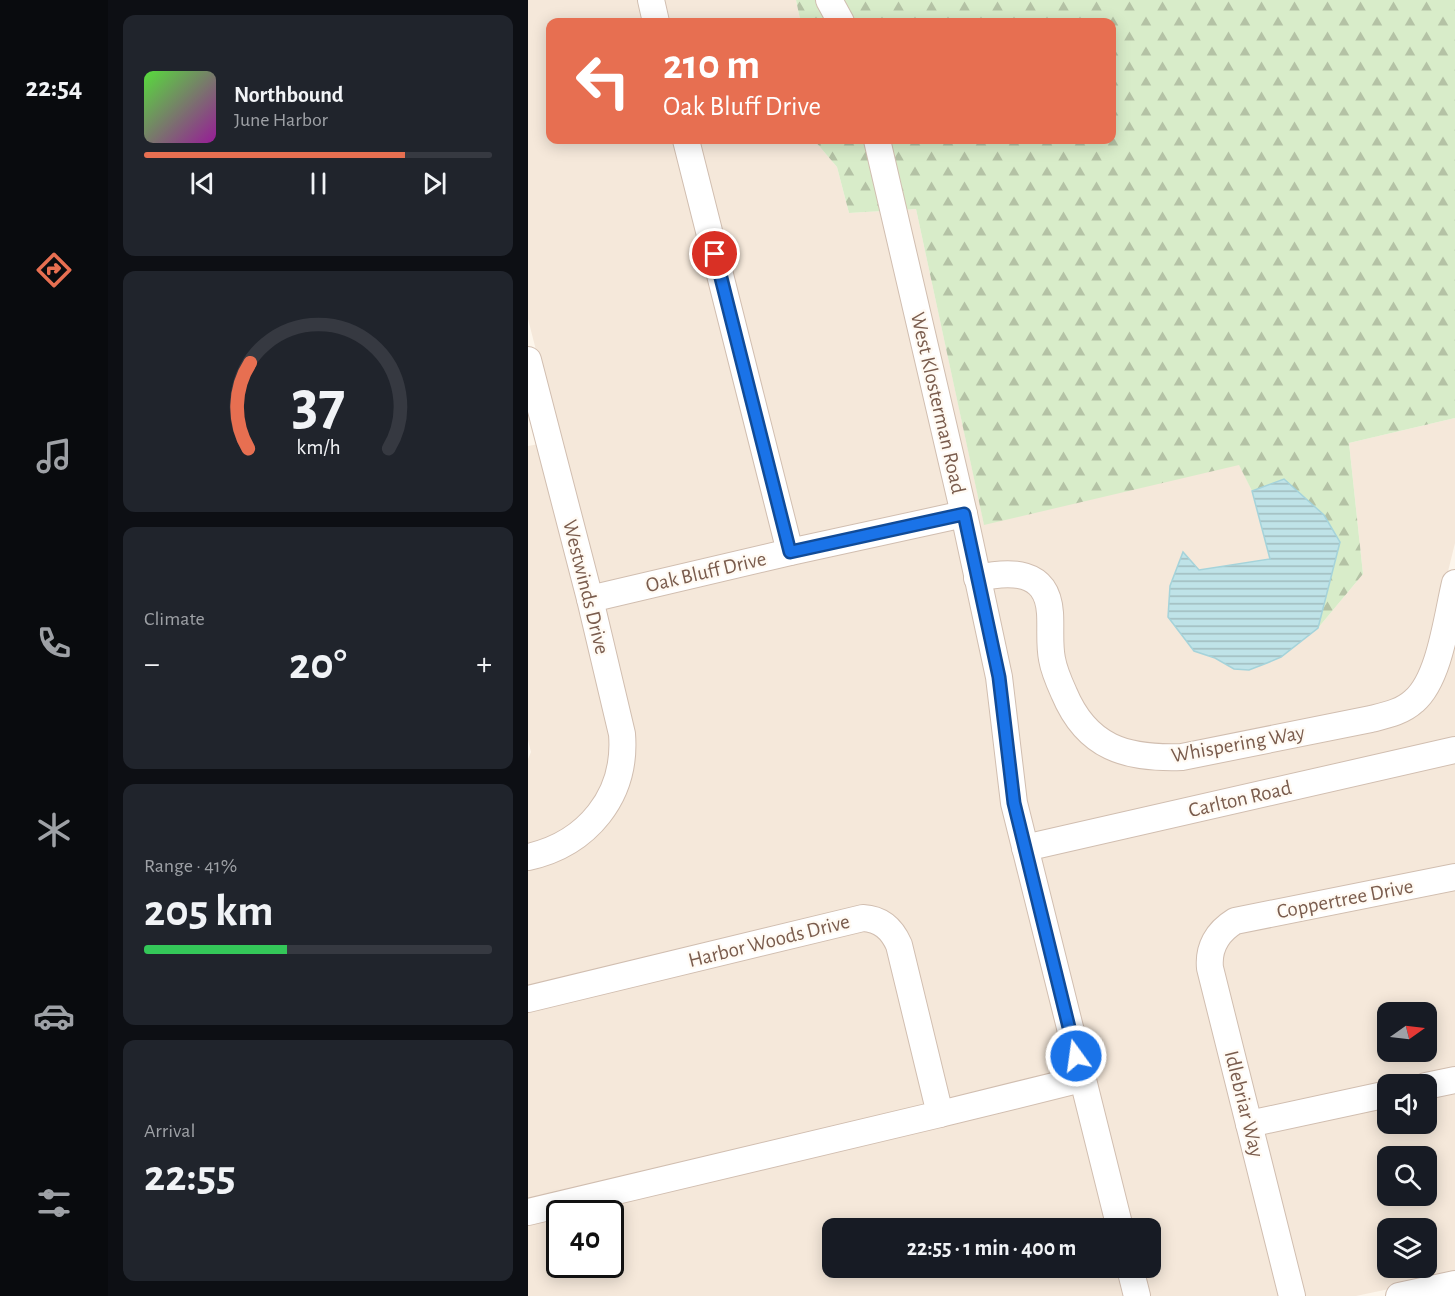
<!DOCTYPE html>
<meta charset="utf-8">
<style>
body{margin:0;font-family:"Alegreya Sans",sans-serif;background:#20242c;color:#f1f3f6;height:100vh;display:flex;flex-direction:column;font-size:22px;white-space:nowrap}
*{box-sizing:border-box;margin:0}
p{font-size:20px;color:#9ea1a6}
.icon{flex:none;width:33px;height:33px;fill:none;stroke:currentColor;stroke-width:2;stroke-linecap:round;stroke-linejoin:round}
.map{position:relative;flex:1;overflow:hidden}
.drawer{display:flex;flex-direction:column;gap:15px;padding:15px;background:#0d0f14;width:420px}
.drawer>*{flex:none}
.top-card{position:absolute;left:18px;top:18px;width:570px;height:126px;border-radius:12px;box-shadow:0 3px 15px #0003;background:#e76f51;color:#fff;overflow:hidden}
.needle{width:39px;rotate:76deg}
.fabs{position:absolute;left:849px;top:1002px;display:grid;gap:12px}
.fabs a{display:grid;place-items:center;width:60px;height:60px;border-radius:12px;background:#171b24;box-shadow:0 3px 15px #0003;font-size:30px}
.speed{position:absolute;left:18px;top:1200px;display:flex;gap:12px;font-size:30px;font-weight:700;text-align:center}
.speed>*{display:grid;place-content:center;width:78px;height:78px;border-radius:50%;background:#171b24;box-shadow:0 3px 15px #0003;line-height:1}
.speed .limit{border:3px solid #111;border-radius:9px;background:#fff;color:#111}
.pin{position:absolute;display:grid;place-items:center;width:51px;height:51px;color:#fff;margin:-26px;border:3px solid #fff;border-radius:50%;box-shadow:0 2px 6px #0007}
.me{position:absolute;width:66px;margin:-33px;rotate:346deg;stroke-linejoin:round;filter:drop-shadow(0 0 4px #0008)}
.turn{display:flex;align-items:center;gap:21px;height:126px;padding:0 18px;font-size:27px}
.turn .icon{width:78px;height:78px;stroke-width:2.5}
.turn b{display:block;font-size:42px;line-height:51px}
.big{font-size:45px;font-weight:700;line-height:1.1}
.drawer .card{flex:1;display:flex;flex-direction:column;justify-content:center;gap:9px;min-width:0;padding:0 21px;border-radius:12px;background:#20242c}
.drawer .dial{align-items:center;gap:0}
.dial svg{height:156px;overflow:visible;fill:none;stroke:#363941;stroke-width:7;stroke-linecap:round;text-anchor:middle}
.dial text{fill:#f1f3f6;stroke:none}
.song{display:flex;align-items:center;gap:18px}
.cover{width:72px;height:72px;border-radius:9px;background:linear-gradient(135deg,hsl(110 70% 55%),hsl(300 70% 35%))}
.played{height:6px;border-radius:3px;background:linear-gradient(90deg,#e76f51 75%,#363941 75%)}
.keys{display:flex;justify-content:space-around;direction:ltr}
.heat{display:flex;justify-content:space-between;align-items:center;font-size:33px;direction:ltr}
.charge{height:9px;border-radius:4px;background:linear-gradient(90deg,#34c759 41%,#363941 0)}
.trip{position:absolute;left:294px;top:1218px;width:339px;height:60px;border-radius:12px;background:#171b24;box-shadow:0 3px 15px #0003;font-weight:700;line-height:60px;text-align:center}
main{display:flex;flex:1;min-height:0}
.tab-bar{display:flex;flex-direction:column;width:108px;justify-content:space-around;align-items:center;background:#090b0e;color:#9ea1a6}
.tab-bar .icon{width:42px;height:42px}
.tab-bar .active{color:#e76f51}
.tab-bar b{font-size:27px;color:#f1f3f6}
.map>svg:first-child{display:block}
.residential{fill:#f5e8da;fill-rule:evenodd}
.forest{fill:url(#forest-firs)}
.water{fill:url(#water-rules);stroke:#a5d3da;stroke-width:1.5}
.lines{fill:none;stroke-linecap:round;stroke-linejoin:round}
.minor-casing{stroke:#d1beb0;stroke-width:28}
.minor{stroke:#fff;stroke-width:26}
.route-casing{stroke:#114b97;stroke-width:15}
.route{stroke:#1a73e8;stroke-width:10}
.labels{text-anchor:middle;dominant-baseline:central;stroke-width:4.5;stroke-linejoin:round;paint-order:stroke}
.street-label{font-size:21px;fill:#7a5c4d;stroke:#fffaf3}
</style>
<main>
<nav class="tab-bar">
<b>22:54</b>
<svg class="icon active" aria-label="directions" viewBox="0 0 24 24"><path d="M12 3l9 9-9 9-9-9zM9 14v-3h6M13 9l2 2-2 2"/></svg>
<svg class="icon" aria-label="music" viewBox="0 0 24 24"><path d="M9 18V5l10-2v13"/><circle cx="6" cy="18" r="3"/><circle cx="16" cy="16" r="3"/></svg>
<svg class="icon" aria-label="phone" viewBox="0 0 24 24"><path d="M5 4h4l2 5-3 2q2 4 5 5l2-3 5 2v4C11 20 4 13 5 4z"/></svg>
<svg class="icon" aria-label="climate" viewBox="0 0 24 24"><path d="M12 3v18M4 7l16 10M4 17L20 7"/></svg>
<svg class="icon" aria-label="car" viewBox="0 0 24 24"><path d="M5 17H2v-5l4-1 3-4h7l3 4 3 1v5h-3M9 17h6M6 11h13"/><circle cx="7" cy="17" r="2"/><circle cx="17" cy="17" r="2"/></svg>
<svg class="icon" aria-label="filters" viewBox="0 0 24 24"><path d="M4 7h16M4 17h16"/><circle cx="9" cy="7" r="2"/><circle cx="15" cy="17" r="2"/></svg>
</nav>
<section class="drawer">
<div class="card">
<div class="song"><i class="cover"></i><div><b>Northbound</b><p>June Harbor</p></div></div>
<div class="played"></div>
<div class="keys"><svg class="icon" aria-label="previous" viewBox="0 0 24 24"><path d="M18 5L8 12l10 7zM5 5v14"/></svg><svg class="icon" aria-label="pause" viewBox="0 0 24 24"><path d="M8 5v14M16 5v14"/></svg><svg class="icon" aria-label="next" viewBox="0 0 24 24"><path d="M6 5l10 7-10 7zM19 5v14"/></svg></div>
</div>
<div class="card dial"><svg viewBox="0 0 100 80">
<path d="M14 69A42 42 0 1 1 86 69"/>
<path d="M14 69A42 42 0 0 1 15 25" stroke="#e76f51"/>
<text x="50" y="56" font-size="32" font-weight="700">37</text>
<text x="50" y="72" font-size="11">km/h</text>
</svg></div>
<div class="card"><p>Climate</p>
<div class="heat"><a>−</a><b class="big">20°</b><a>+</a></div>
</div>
<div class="card"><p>Range · 41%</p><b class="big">205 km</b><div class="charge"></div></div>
<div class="card"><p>Arrival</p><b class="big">22:55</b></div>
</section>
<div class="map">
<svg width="927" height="1296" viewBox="0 0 927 1296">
<defs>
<pattern id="forest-firs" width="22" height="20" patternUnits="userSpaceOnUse" patternTransform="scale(1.5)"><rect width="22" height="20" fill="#d8ecc9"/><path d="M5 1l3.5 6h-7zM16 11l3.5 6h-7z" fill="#b4c2a5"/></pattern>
<pattern id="water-rules" width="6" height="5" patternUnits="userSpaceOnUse" patternTransform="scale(1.5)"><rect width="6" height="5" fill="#bfe3e8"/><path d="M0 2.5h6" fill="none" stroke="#a0bbbe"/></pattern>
</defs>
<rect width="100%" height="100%" fill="#fdf6ec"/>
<g class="residential">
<path d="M 0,0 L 112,0 L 118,22 L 22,22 L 22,140 L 148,140 L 250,545 L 69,588 L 0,319 Z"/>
<path d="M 133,0 L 268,0 L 272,19 L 270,22 L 139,22 Z"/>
<path d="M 168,140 L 286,140 L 309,167 L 321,213 L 355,211 L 424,508 L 270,541 Z"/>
<path d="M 388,209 L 456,524 L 711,464 L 724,491 L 742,559 L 671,570 L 656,553 L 666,651 L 687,658 L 706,669 L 721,670 L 753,657 L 790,628 L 835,574 L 821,443 L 927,418 L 927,543 L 895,673 L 869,702 L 654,748 L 596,741 L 565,724 L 537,671 L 532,610 L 457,567 L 375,210 Z"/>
<path d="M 11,444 L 52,602 L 85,750 L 74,792 L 40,831 L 0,848 L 0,759 L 3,752 L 0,740 L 0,446 Z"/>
<path d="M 427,525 L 542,1073 L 420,1103 L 361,916 L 0,990 L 0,867 L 93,797 L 74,606 Z"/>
<path d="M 461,585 L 495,585 L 510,603 L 513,652 L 598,761 L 866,723 L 927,625 L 927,741 L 505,837 L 496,801 Z"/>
<path d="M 927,759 L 927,868 L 684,928 L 753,1296 L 620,1296 L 613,1268 L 622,1268 L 622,1228 L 603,1228 L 509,854 Z"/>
<path d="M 927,886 L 927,1071 L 729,1113 L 692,967 L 693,949 L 706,933 ZM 860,1012 L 898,1012 L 898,1052 L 860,1052 Z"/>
<path d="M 335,927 L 357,939 L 400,1107 L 0,1203 L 0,1008 Z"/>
<path d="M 927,1089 L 927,1275 L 828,1296 L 774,1296 L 733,1130 L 859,1104 L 860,1124 L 898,1124 L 899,1095 ZM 860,1156 L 898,1156 L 898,1196 L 860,1196 ZM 860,1228 L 898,1228 L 898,1268 L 860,1268 Z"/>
<path d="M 546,1090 L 582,1228 L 304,1228 L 304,1268 L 591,1268 L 599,1296 L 0,1296 L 0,1222 L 31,1214 L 32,1264 L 82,1264 L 82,1214 L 33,1213 Z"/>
</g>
<g class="forest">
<path d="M 268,0 L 290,0 L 301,22 L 270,22 L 272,19 Z"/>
<path d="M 312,0 L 927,0 L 927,418 L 821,443 L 835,574 L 790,628 L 812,542 L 756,479 L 724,491 L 711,465 L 456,525 L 388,209 L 375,210 L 359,140 L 584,140 L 584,22 L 324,22 Z"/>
<path d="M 286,140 L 338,140 L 355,211 L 321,213 L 309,167 Z"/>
</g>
<path class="water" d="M 756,479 L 796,515 L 812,542 L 790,628 L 753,657 L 739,663 L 721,670 L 706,669 L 687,658 L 666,651 L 640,617 L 642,586 L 655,552 L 671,570 L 742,559 L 724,491 Z"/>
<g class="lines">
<defs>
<g id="minor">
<path d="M 123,0 L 128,22"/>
<path d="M 301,0 L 313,22"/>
<path d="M 158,140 L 262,552"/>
<path d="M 349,140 L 436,514 L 471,677 L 486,803 L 592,1228"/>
<path d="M 0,360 L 62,599 L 94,734 C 99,796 59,844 0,857"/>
<path d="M 449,578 C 482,571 519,569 522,613 C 523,628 521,644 524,659 C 526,671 531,682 536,693 C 559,748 598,759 654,757 L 843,719 C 859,715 874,712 886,701 C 912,679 919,616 927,583"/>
<path d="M 62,599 L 262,552 L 436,514"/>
<path d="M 497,848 L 927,750"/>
<path d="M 0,999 L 335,918 C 353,919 364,929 371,945 L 412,1114 L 0,1212"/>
<path d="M 898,1086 L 927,1080"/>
<path d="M 412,1114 L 554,1079"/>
<path d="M 721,1124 L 860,1094"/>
<path d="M 602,1268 L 609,1296"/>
<path d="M 764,1296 L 682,968 C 680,948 689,932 707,921 L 927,877"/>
<path d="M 871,1296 L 927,1284"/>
</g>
</defs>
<use href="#minor" class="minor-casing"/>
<use href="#minor" class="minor"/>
</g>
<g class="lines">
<defs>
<path id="route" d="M 187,254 L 262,552 L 436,514 L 471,677 L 486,803 L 548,1056"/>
</defs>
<use href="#route" class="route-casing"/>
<use href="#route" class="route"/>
</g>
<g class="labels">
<g class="street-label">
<text transform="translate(410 403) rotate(77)">West Klosterman Road</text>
<text transform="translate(178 572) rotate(-13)">Oak Bluff Drive</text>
<text transform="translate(58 587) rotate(76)">Westwinds Drive</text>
<text transform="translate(710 744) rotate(-10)">Whispering Way</text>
<text transform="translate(712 799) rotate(-13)">Carlton Road</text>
<text transform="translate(817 899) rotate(-11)">Coppertree Drive</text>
<text transform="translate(241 941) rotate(-14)">Harbor Woods Drive</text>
<text transform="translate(716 1104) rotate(76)">Idlebriar Way</text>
</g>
</g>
</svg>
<div class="fabs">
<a><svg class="needle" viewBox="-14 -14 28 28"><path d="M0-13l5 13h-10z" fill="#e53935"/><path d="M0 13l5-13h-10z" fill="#9ea1a6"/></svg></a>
<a><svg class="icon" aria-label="sound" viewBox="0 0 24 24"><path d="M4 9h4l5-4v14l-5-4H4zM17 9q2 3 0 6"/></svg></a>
<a><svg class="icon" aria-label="search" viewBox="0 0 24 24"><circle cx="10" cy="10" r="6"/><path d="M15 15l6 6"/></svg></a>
<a><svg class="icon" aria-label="layers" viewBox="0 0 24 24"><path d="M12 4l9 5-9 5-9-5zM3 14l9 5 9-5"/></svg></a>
</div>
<div class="speed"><div class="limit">40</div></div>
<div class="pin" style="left:187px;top:254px;background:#d93025"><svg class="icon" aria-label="arrive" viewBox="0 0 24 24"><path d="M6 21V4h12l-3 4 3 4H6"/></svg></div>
<svg class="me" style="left:548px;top:1056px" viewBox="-20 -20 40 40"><circle r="17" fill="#1a73e8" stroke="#fff" stroke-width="3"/><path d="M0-11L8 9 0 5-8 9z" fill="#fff"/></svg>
<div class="trip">22:55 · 1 min · 400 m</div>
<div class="top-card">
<div class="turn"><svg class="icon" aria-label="left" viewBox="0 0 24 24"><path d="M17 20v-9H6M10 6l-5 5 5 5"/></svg><div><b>210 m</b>Oak Bluff Drive</div></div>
</div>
</div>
</main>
